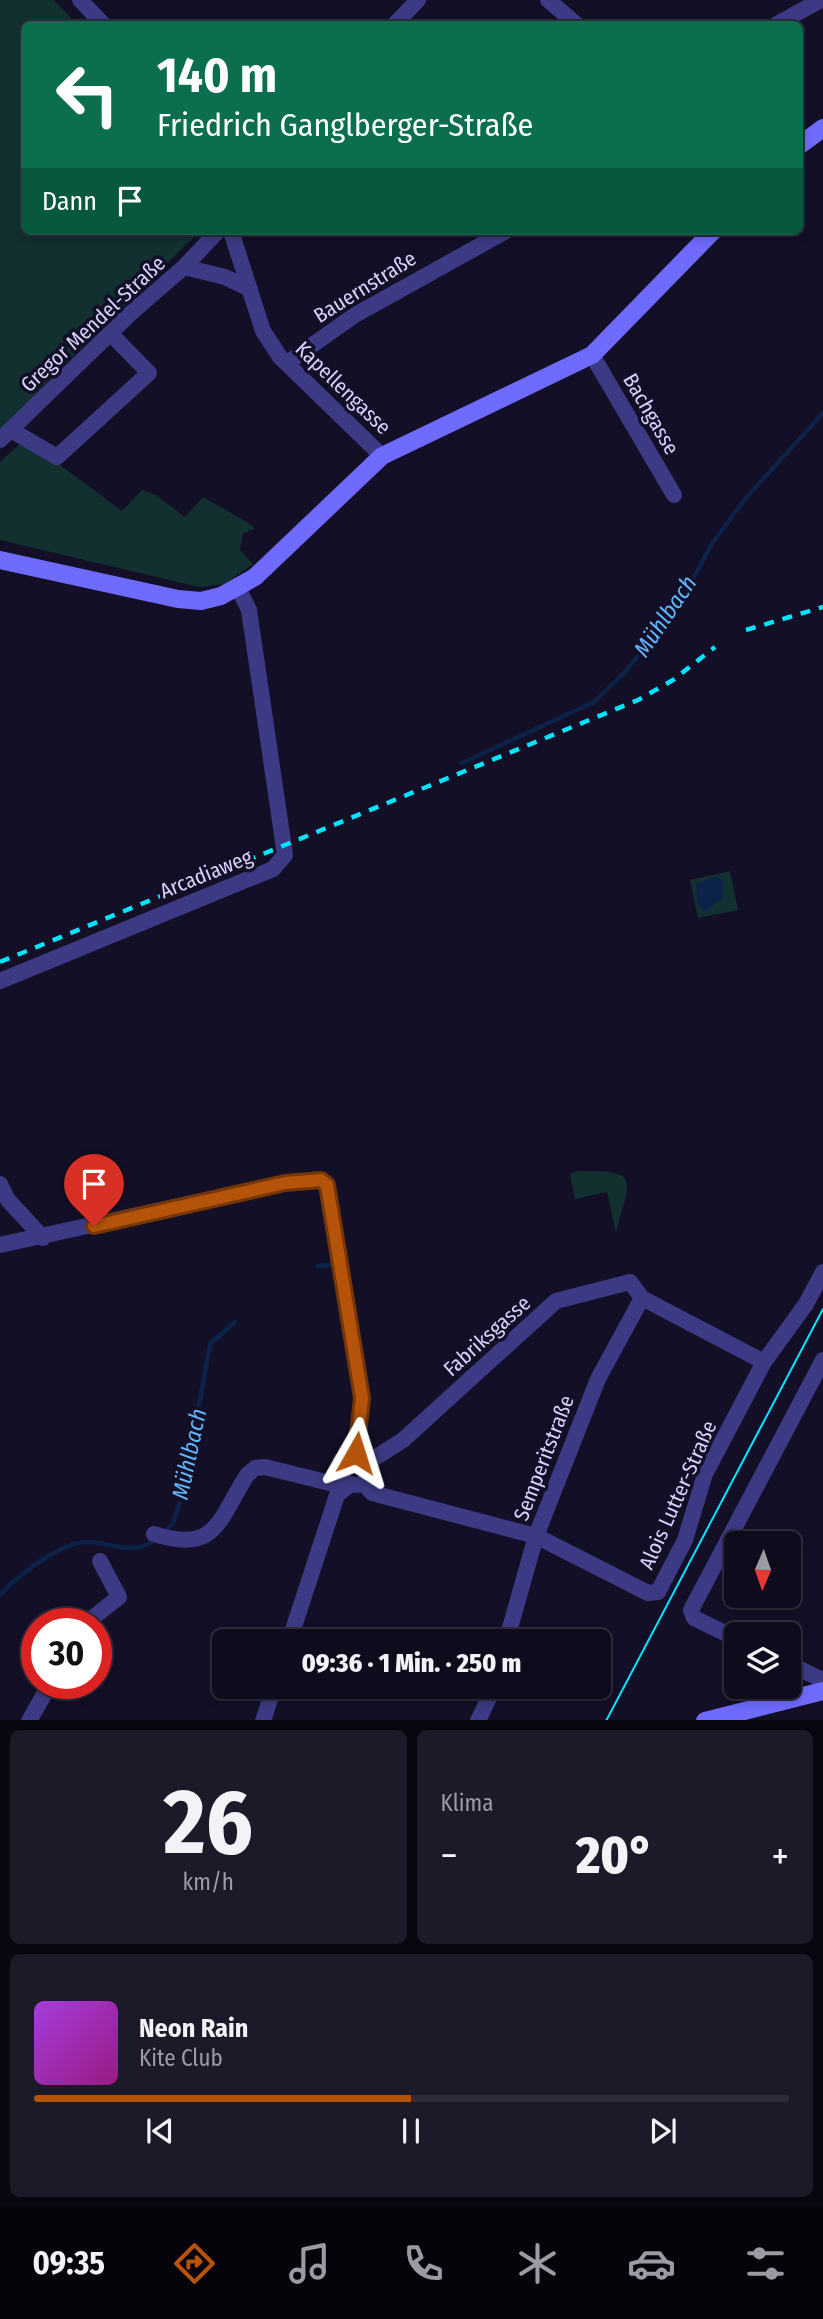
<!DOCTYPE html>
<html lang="de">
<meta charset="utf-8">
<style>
body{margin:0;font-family:"Fira Sans Condensed",sans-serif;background:#1c1929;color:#f1f3f6;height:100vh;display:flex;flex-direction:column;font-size:26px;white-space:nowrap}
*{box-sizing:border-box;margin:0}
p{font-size:23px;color:#9b9ba3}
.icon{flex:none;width:38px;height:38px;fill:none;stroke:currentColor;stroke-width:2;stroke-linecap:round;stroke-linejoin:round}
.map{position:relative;height:1720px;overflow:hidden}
.sheet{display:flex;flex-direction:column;gap:10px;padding:10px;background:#08060f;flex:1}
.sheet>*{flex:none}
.guide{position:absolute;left:21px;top:21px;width:782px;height:214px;border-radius:10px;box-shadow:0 4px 10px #0003,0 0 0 2px #2e2b3b;background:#0b6e4f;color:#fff;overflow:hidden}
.needle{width:46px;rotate:182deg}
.tools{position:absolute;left:724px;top:1531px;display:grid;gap:14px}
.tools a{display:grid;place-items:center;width:77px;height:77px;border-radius:10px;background:#0e0b1c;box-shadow:0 4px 10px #0003,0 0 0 2px #2e2b3b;font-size:35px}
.speed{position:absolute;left:21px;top:1608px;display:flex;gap:14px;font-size:35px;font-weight:700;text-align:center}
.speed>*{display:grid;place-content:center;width:91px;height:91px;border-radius:50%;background:#0e0b1c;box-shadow:0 4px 10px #0003,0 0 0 2px #2e2b3b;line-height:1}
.speed .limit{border:10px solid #d22;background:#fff;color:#111}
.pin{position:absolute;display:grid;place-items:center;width:60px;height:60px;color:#fff;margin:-72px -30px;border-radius:50% 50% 50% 0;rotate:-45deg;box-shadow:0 0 7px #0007}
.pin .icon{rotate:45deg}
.me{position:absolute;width:77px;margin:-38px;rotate:6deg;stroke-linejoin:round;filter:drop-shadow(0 0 5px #0008)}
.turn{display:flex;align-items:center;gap:24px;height:147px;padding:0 21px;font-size:32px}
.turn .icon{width:91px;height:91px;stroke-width:2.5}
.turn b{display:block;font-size:49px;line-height:60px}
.then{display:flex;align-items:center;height:66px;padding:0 21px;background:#0003;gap:14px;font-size:26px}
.big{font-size:52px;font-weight:800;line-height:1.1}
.sheet .widget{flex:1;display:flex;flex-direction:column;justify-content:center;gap:10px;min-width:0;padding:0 24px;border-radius:10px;background:#1c1929}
.sheet .dial{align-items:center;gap:0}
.dial b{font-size:91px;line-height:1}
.song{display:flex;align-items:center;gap:21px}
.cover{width:84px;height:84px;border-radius:10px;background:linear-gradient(135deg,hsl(280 70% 55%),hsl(310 70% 35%))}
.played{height:7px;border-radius:4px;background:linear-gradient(90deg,#b45309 50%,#2e2b3b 50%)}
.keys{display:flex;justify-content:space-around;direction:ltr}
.heat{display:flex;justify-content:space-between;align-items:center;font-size:38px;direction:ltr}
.sheet .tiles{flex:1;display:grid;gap:10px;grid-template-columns:1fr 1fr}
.widget:last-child{grid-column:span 2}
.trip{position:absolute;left:212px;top:1629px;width:399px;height:70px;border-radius:10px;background:#0e0b1c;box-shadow:0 4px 10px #0003,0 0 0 2px #2e2b3b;font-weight:800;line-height:70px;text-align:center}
.menu{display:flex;height:112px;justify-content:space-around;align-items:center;background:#06040b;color:#9b9ba3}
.menu .icon{width:49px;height:49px}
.menu .selected{color:#b45309}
.menu b{font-size:32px;color:#f1f3f6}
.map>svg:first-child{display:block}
.green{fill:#12302f}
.water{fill:#0c2248}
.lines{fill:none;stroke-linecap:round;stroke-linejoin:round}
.stream{stroke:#0c2248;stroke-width:4.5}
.street{stroke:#3d3a85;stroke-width:16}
.secondary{stroke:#6f6bff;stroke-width:18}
.tram{stroke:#00e5ff;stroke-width:2}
.rail{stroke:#00e5ff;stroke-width:4.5;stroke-dasharray:10 9;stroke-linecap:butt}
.route-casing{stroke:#753606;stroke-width:18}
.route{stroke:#b45309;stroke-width:12}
.labels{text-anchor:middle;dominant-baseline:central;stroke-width:7;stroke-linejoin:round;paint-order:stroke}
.street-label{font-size:21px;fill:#d9d4ff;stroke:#130f26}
.water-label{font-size:23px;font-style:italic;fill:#62b6ff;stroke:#130f26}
</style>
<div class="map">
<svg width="823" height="1721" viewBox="0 0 823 1721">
<rect width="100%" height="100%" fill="#130f26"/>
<g class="green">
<path d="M 0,0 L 54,0 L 77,24 L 24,24 L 24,231 L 200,231 L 0,429 Z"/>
<path d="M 21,443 L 60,465 L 122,511 L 142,490 L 156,495 L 185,517 L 203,497 L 252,525 L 255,529 L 243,533 L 240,550 L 253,564 L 224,584 L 199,587 L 0,540 L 0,462 Z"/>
<path d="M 730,871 L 738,910 L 698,918 L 690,880 Z"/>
<path d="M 576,1171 C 641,1171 631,1175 616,1233 L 607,1192 L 575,1199 L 570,1174 Z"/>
</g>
<path class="water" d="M 716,877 L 723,880 L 723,897 L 705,912 L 698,905 L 696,884 Z"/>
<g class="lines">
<g class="stream">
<path d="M 462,763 L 594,702 L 627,670 L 661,625 L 694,577 L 711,545 L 745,499 L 823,413"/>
<path d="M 318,1266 L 330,1265"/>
<path d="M 163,1533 L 173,1523 L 184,1490 L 210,1344 L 235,1322"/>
<path d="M 0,1595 C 17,1576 62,1541 88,1542 C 116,1543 131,1557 157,1539"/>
</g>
<g class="street">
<path d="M 80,0 L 103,24"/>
<path d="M 548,0 L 576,24"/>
<path d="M 395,24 L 418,0"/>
<path d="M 777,24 L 821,0"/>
<path d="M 231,231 L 263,331 L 280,357 L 382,456"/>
<path d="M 184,267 L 225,277 L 250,289"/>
<path d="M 592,355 L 674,495"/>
<path d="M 287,363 L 355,315 L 506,231"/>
<path d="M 11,430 L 57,457 L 149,373 L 110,333"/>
<path d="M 0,440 L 131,313 L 184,267 L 218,231"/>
<path d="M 0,981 L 273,869 L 285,855 L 249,610 L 237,586"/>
<path d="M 0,1184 L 8,1200 L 43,1238"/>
<path d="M 0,1245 L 285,1183 L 321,1180 L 327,1185 L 362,1398 L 356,1453"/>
<circle cx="355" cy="1469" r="16"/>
<path d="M 370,1461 L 403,1440 L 556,1301 L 630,1282 L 642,1298 L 764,1362"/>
<path d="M 363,1483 L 372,1493 L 536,1536 L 648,1593 L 658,1592 L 685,1540 L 705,1474 L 764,1362 L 806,1304 L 823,1272"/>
<path d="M 154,1534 C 216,1554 218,1521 247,1475 L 255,1468 L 265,1467 L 330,1483 L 342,1478"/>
<path d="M 85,1624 L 119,1597 L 100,1561"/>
<path d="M 737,1639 L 694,1618 L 691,1610 L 823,1360"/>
<path d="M 289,1642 L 337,1495 L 351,1484"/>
<path d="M 506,1642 L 536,1536 L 598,1379 L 642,1298"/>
<path d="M 789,1664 L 823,1680"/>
<path d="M 29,1721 L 50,1684"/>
<path d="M 263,1721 L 274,1687"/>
<path d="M 478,1721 L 494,1687"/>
</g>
<g class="secondary">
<path d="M 800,145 L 823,128"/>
<path d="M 0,560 L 178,599 L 201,601 L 221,596 L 255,577 L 382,456 L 592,355 L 713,231"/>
<path d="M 705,1721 L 823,1691"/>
</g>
<path class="tram" d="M 606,1721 L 823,1309"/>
<g class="rail">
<path d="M 746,630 L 823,607"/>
<path d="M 0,962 L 638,700 L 673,680 L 715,647"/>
</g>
</g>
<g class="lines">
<defs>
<path id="route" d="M 94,1226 L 285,1183 L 321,1180 L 327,1185 L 362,1398 L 356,1453"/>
</defs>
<use href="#route" class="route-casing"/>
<use href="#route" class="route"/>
</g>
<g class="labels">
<g class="street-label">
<text transform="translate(365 287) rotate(-32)">Bauernstraße</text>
<text transform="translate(93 324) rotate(-43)">Gregor Mendel-Straße</text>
<text transform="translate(343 388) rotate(44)">Kapellengasse</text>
<text transform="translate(651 414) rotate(60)">Bachgasse</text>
<text transform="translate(206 874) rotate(-22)">Arcadiaweg</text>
<text transform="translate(487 1336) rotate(-42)">Fabriksgasse</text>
<text transform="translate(544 1458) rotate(-69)">Semperitstraße</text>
<text transform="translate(678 1495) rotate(-66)">Alois Lutter-Straße</text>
</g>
<g class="water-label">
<text transform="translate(665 616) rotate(-56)">Mühlbach</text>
<text transform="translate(189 1454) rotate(-78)">Mühlbach</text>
</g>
</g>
</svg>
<div class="tools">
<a><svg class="needle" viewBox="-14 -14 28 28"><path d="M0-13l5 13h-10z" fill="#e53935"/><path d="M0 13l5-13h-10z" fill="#9b9ba3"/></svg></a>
<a><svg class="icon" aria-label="layers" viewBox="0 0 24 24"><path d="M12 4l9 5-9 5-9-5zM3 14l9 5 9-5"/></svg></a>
</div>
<div class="speed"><div class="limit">30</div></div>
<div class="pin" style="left:94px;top:1226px;background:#d93025"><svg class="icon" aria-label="arrive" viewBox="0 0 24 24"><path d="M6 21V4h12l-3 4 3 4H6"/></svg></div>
<svg class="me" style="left:356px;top:1453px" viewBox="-20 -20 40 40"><path d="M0-17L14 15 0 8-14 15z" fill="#b45309" stroke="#fff" stroke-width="4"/></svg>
<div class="trip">09:36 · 1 Min. · 250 m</div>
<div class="guide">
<div class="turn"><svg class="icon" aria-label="left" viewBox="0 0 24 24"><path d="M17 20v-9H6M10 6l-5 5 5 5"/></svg><div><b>140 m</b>Friedrich Ganglberger-Straße</div></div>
<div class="then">Dann<svg class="icon" aria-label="arrive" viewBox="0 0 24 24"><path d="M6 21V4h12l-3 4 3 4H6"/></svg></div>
</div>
</div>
<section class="sheet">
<div class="tiles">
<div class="widget dial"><b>26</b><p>km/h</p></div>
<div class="widget"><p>Klima</p>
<div class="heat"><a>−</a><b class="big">20°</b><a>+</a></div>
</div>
<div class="widget">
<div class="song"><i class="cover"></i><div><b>Neon Rain</b><p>Kite Club</p></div></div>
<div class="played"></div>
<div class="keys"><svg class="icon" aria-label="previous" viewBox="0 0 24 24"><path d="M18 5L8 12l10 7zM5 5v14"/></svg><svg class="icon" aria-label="pause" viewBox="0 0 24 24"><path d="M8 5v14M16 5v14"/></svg><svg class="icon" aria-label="next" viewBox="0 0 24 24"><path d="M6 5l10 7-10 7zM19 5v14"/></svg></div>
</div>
</div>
</section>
<nav class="menu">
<b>09:35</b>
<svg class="icon selected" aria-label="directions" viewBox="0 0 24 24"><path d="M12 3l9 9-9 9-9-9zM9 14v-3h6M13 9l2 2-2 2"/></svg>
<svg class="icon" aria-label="music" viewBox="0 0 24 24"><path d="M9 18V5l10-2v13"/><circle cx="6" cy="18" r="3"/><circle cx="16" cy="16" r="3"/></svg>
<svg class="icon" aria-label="phone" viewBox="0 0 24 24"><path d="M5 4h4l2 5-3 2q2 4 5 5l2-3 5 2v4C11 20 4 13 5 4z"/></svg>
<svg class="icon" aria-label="climate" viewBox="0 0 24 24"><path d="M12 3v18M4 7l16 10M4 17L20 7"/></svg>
<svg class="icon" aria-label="car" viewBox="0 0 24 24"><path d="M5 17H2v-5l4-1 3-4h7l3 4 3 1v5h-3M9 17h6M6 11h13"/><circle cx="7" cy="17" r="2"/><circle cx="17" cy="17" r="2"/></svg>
<svg class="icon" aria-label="filters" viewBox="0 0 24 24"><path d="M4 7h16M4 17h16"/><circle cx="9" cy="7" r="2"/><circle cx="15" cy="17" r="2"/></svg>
</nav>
